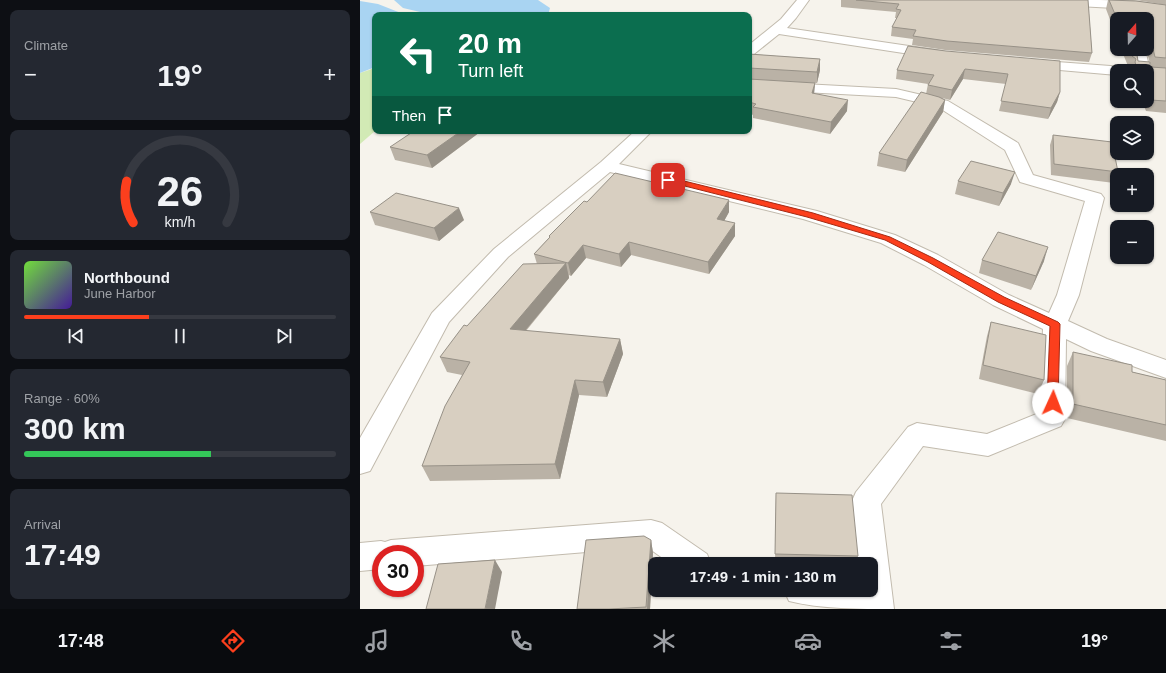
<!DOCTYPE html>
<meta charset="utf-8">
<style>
body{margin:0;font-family:Helvetica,sans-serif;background:#242831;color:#f1f3f6;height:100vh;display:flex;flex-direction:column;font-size:15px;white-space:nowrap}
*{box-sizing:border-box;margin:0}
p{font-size:13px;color:#9ea1a6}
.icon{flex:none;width:22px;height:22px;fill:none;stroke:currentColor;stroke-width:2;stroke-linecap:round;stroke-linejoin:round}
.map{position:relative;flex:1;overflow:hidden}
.sheet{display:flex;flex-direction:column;gap:10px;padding:10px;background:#0d0f14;width:360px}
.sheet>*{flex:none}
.banner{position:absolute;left:12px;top:12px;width:380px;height:122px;border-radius:8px;box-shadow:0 1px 3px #0004;background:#0b6e4f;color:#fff;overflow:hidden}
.needle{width:26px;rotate:20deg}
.buttons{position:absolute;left:750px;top:12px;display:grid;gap:8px}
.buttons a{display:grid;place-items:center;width:44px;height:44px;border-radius:8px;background:#171b24;box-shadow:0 1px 3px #0004;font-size:20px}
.speed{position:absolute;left:12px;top:545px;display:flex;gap:8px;font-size:20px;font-weight:700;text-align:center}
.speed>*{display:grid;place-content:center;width:52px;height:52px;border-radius:50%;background:#171b24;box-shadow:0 1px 3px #0004;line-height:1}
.speed .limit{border:6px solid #d22;background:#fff;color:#111}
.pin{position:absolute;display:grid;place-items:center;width:34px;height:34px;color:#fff;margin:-17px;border-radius:8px;box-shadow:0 2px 6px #0006}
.me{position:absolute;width:44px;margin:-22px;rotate:2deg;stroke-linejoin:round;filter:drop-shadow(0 0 3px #0008)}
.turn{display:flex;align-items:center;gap:14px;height:84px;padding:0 20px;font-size:18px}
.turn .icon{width:52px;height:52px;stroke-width:2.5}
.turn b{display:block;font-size:28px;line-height:34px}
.then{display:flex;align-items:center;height:38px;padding:0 20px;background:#0003;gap:8px;font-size:15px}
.big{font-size:30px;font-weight:700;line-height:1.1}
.sheet .tile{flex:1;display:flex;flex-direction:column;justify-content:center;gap:6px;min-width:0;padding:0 14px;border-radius:8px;background:#242831}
.sheet .dial{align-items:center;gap:0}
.dial svg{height:104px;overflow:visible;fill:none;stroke:#363941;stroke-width:7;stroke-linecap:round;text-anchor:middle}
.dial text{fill:#f1f3f6;stroke:none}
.song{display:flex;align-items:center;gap:12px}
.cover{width:48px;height:48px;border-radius:6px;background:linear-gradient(135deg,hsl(100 70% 55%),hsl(260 70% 35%))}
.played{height:4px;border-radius:2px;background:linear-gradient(90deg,#fc3f1d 40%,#363941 40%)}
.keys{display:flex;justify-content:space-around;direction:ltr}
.heat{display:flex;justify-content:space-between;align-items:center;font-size:22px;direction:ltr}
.charge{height:6px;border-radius:3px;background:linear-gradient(90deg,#34c759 60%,#363941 0)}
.trip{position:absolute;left:288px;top:557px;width:230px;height:40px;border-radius:8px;background:#171b24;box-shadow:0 1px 3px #0004;font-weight:700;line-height:40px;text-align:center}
.tab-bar{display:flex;height:64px;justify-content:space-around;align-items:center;background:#090b0e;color:#9ea1a6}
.tab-bar .icon{width:28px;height:28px}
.tab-bar .selected{color:#fc3f1d}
.tab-bar b{font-size:18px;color:#f1f3f6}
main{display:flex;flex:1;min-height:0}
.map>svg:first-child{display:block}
.green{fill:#d2eab5}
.water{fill:#a9d4f2}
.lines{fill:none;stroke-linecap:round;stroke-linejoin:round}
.street-casing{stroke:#c2bbae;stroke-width:2}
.street{fill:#fff;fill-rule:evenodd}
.wall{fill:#bab2a6}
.shaded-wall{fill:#979187}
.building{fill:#d8cfc1;stroke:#979187}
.route{fill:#fc3f1d;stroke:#a42913}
</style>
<main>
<section class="sheet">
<div class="tile"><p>Climate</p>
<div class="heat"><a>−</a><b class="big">19°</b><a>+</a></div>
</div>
<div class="tile dial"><svg viewBox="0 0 100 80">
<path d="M14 69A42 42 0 1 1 86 69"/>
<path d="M14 69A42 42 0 0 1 9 37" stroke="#fc3f1d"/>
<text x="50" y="56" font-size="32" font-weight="700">26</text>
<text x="50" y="72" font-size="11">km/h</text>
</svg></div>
<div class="tile">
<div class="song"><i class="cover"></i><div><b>Northbound</b><p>June Harbor</p></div></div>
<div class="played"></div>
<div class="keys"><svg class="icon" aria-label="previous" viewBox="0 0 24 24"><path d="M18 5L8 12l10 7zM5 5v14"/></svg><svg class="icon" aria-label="pause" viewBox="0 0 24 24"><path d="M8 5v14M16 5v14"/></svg><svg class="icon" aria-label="next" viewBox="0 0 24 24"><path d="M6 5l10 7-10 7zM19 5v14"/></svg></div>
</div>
<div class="tile"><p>Range · 60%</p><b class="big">300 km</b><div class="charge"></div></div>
<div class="tile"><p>Arrival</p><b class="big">17:49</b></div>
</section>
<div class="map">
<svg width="806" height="609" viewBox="0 0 806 609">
<rect width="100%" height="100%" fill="#f6f3ec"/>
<path class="green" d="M 15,68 L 15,131 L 0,144 L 0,73 Z"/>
<g class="water">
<path d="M 34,0 L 178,0 L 190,8 L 188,15 L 126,15 L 121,13 L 104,15 L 73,15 L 43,8 Z"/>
<path d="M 0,1 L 18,4 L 46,15 L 15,15 L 15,67 L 0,73 Z"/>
</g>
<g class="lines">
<defs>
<g id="street">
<path d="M 437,0 L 449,0 L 436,18 L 427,28 L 576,50 L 581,51 L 583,54 L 581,57 L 576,58 L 419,34 L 394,54 L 389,55 L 389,45 L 421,19 Z"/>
<path d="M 656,0 L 740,0 L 773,1 L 806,6 L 806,14 L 773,9 L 662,3 L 658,2 Z"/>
<path d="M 771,49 L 785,49 L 790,71 L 788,74 L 787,71 L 776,71 Z"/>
<path d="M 670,60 L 764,67 L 769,68 L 771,71 L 757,71 L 757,75 L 665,67 L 663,64 L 665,61 Z"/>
<path d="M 389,81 L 536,89 L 588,101 L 658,143 L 673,175 L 741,194 L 744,198 L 719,295 L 708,321 L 747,339 L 806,360 L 806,378 L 731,351 L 706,339 L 705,419 L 701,426 L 628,456 L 563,446 L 521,504 L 534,609 C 500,609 461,609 429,601 L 424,590 L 511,590 L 511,564 L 498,564 L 492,501 L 496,492 L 548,427 L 557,423 L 627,434 L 679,413 L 683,329 L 633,305 L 564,265 L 521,243 L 443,219 L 250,172 L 148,257 L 89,322 L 10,471 L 0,474 L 0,438 L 72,313 L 134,249 L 241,162 L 275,131 L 292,131 L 259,164 L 457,211 L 535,235 L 578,255 L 649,295 L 689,313 L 697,295 L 725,201 L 660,182 L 645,150 L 578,107 L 536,97 L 389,89 Z"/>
<path d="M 291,520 L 302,523 L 347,554 L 351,564 L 311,564 L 287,547 L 55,566 L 55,554 L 21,554 L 21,569 L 0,571 L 0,543 L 21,541 L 25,542 L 31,540 Z"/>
</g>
</defs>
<use href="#street" class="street-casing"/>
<use href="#street" class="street"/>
</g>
<g class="wall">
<path d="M 481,0 L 728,0 L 732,53 L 729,62 L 585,50 L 552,45 L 553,39 L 531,36 L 532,27 L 537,18 L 535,18 L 536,12 L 481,7 Z"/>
<path d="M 748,0 L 761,0 L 806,5 L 806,113 L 786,111 L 782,101 L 787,101 L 787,71 L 771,71 L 772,70 L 768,66 L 761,49 L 776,49 L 778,61 L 791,67 L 786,49 L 787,49 L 787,19 L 757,19 L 757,38 L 746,9 Z"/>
<path d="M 776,0 L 806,0 L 806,5 Z"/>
<path d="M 586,51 L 700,92 L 697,102 L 688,119 L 639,111 L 646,84 L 603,79 L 590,100 L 582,98 L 585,100 L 583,112 L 545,172 L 517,166 L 519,153 L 566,94 L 568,84 L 536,79 L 537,70 Z"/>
<path d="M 389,54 L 460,59 L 460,70 L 457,83 L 455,83 L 454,94 L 487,111 L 470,134 L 393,118 L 393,115 L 389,113 Z"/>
<path d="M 120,132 L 72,168 L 35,160 L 30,147 Z"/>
<path d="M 693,135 L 758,172 L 754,183 L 691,175 L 690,145 Z"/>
<path d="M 598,181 L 651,184 L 639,206 L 595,194 Z"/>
<path d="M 227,202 L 369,212 L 364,221 L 375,236 L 349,274 L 271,255 L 261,267 L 226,258 L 211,276 L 209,275 L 209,278 L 166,331 L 260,339 L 263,354 L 247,397 L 219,395 L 200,479 L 70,481 L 62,466 L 102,375 L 87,372 L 80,357 L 107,326 L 177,264 L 174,254 L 189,238 L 189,236 Z"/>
<path d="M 10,212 L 104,220 L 79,241 L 15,225 Z"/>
<path d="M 622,260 L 684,261 L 671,290 L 619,273 Z"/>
<path d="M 631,322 L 684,380 L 678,394 L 619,379 L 627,336 Z"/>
<path d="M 713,352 L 772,372 L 806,380 L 806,441 L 707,418 L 707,366 Z"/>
<path d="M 416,493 L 498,556 L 496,564 L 415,564 Z"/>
<path d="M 291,540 L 293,553 L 290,609 L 217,609 Z"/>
</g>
<g class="shaded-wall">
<path d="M 460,59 L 460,70 L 457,83 L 457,72 Z"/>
<path d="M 605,69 L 603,79 L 590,100 L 592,90 Z"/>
<path d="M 455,83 L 454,94 L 452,93 Z"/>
<path d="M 700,92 L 697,102 L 688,119 L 691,108 Z"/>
<path d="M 488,100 L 487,111 L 470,134 L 471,122 Z"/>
<path d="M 585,100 L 583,112 L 545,172 L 547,160 Z"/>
<path d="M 101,131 L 119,131 L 120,132 L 72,168 L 67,155 Z"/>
<path d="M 655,172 L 651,184 L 639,206 L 643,193 Z"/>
<path d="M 369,200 L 369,212 L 358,232 L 357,219 Z"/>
<path d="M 99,208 L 104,220 L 79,241 L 74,228 Z"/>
<path d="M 375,223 L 375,236 L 349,274 L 348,262 Z"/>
<path d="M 269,242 L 271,255 L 261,267 L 259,254 Z"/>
<path d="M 223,245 L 226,258 L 211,276 L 208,263 Z"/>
<path d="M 688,247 L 684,261 L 671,290 L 676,276 Z"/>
<path d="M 206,263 L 209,278 L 154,344 L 150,329 Z"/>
<path d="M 260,339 L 263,354 L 247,397 L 243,382 Z"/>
<path d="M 215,380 L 219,395 L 200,479 L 195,464 Z"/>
<path d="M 291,540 L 293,553 L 290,609 L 287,609 Z"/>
<path d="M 135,560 L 142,572 L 135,609 L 125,609 Z"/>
</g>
<g class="building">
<path d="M 496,0 L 728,0 L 732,53 L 587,41 L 553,36 L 556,30 L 532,27 L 541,10 L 536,9 L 539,4 Z"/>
<path d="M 749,0 L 776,1 L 806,5 L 806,58 L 795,57 L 790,37 L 787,37 L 787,19 L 757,19 Z"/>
<path d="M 548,46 L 586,51 L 700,61 L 700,92 L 691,108 L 641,101 L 648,74 L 605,69 L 592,90 L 568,85 L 574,75 L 537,70 Z"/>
<path d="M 769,49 L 776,49 L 778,61 L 790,62 L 790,67 L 806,68 L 806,101 L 790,100 L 787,92 L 787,71 L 778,71 L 775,62 L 776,59 L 772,56 Z"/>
<path d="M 389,54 L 460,59 L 457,72 L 389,68 Z"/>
<path d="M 389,79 L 455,83 L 452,93 L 488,100 L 471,122 L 393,107 L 396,104 L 389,102 Z"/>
<path d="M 561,92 L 579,97 L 585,100 L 547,160 L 519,153 Z"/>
<path d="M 54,131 L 101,131 L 67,155 L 30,147 Z"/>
<path d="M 693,135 L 752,142 L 758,172 L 694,164 Z"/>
<path d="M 611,161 L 655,172 L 643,193 L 598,181 Z"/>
<path d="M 255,173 L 369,200 L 357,219 L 375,223 L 348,262 L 269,242 L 259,254 L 223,245 L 208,263 L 174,254 L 190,237 L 189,236 L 224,201 L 227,202 Z"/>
<path d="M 36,193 L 99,208 L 74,228 L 10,212 Z"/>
<path d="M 638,232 L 688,247 L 676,276 L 622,260 Z"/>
<path d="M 206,263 L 150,329 L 260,339 L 243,382 L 215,380 L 195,464 L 62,466 L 85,406 L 110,362 L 80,357 L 104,325 L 107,326 L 163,264 Z"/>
<path d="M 631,322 L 686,335 L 684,380 L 623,365 Z"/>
<path d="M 713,352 L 772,365 L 772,372 L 806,380 L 806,425 L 713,404 Z"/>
<path d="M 416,493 L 492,495 L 498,556 L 415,554 Z"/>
<path d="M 284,536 L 291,540 L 286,607 L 249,609 L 217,609 L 226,540 Z"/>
<path d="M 135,560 L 125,609 L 66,609 L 78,564 Z"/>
</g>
<path class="route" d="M 308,177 L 453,213 L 530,237 L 573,258 L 644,297 L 698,322 L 700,324 L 698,403 L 696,406 L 689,406 L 687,403 L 690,326 L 638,302 L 568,262 L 525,240 L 447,217 L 305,181 L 305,178 Z"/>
</svg>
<div class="buttons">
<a><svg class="needle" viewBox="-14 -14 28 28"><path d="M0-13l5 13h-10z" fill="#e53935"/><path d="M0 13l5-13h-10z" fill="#9ea1a6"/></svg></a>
<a><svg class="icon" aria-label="search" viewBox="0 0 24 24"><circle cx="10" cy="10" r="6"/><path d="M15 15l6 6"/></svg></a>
<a><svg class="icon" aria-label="layers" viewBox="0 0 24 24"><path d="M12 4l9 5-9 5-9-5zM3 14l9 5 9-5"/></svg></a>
<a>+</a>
<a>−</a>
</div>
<div class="speed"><div class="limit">30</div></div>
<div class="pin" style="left:308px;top:180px;background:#d93025"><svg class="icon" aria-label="arrive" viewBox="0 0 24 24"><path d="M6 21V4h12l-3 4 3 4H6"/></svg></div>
<svg class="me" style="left:693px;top:403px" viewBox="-20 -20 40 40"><circle r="19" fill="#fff"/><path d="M0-13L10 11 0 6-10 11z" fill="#fc3f1d"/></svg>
<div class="trip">17:49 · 1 min · 130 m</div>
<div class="banner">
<div class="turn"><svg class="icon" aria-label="left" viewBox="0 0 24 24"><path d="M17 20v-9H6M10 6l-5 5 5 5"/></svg><div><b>20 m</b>Turn left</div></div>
<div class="then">Then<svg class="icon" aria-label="arrive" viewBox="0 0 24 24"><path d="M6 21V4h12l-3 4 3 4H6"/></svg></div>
</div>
</div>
</main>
<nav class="tab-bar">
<b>17:48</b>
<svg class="icon selected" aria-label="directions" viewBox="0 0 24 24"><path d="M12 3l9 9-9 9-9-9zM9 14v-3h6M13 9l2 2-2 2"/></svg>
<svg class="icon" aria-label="music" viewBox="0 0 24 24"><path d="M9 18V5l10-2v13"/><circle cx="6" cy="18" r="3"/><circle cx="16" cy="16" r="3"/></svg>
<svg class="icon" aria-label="phone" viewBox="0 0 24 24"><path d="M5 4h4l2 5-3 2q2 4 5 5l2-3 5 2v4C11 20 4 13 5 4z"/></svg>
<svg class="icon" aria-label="climate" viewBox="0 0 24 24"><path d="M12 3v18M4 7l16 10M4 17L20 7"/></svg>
<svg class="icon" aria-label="car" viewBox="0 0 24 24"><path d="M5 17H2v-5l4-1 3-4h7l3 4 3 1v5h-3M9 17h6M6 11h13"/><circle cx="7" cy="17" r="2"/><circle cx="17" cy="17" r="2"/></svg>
<svg class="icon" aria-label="filters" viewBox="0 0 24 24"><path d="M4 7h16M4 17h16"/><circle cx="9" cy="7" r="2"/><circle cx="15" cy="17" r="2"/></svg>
<b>19°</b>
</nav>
